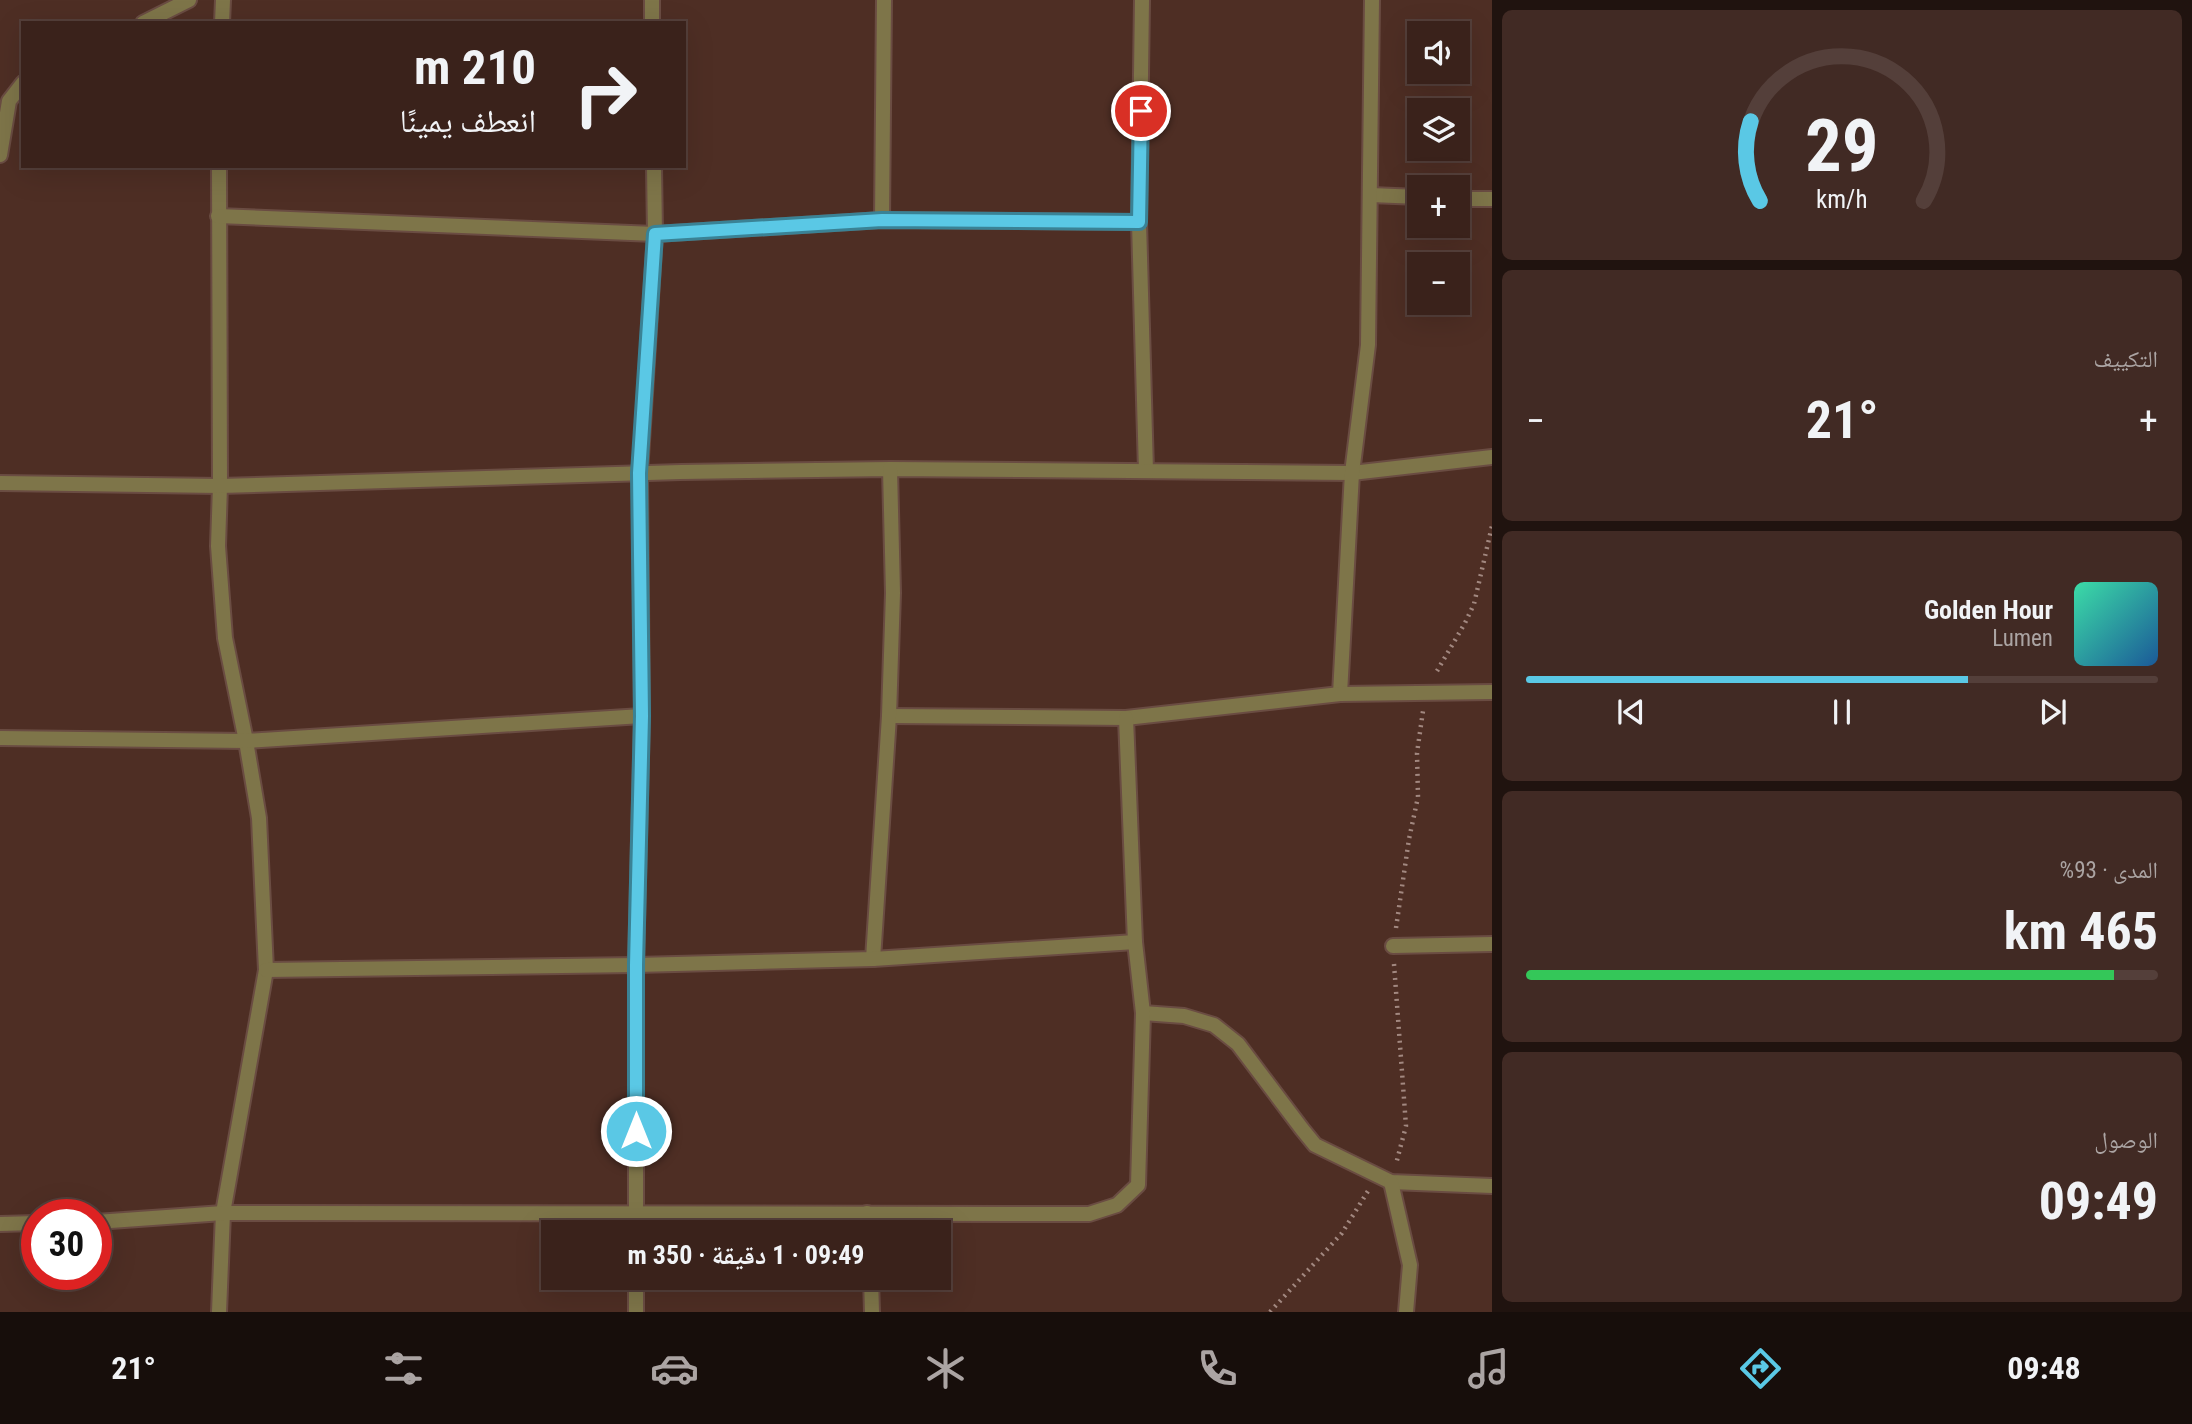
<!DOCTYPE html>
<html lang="ar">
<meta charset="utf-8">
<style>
body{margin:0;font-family:"Roboto Condensed","Noto Naskh Arabic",sans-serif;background:#412a24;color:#f1f3f6;direction:rtl;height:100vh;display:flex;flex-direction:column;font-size:26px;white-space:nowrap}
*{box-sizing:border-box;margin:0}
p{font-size:23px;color:#aba4a3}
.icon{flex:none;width:38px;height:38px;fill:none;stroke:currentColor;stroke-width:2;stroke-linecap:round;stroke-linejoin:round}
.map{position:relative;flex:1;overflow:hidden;direction:ltr}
.drawer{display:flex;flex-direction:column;gap:10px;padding:10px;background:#20130f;width:700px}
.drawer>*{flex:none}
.guide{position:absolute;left:21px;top:21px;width:665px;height:147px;border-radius:0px;box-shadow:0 7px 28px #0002,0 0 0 2px #543f3a;direction:rtl;background:#3a221b;color:#f1f3f6;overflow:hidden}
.buttons{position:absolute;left:1407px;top:21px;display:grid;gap:14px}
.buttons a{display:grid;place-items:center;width:63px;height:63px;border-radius:0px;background:#3a221b;box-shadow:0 7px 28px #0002,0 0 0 2px #543f3a;font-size:35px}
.speed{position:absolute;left:21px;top:1199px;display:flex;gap:14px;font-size:35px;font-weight:700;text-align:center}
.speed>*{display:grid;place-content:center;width:91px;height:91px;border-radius:50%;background:#3a221b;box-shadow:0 7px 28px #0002,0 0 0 2px #543f3a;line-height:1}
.speed .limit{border:10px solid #d22;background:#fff;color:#111}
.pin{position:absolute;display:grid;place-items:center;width:60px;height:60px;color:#fff;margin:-30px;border:4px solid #fff;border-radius:50%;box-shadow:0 2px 7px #0007}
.me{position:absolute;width:77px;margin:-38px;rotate:0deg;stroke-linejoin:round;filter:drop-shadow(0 0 5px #0008)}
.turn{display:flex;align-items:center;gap:24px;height:147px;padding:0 35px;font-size:32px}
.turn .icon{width:91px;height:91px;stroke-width:2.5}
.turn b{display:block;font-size:49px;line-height:60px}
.big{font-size:52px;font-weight:700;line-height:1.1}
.drawer .widget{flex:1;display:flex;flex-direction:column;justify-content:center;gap:10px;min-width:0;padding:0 24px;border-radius:10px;background:#412a24}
.drawer .dial{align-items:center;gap:0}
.dial svg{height:182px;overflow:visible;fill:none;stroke:#543f3a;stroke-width:7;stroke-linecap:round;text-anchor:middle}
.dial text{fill:#f1f3f6;stroke:none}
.song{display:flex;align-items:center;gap:21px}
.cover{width:84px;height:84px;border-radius:10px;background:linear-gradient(135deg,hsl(160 70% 55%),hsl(210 70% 35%))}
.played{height:7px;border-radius:4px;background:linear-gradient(90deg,#5ac8e5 70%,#543f3a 70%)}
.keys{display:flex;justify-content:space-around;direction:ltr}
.heat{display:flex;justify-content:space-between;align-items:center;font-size:38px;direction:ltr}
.charge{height:10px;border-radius:5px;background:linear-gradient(90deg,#34c759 93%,#543f3a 0)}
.trip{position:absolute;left:541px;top:1220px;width:410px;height:70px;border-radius:0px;background:#3a221b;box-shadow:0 7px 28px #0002,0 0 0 2px #543f3a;font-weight:700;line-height:70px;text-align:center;direction:rtl}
.tab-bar{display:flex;height:112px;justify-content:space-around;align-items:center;background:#170e0b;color:#aba4a3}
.tab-bar .icon{width:49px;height:49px}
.tab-bar .selected{color:#5ac8e5}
.tab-bar b{font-size:32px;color:#f1f3f6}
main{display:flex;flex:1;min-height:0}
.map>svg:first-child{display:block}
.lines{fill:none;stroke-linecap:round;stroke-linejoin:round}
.street-casing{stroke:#6a4c42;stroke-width:18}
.path{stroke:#a28880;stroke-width:4.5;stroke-dasharray:2 5;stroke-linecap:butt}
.street{stroke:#7e7549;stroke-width:14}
.route-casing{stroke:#3a8295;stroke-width:18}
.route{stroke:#5ac8e5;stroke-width:12}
</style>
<main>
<section class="drawer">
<div class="widget dial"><svg viewBox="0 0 100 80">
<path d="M14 69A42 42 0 1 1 86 69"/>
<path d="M14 69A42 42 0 0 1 10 34" stroke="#5ac8e5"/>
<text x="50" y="56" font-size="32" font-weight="700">29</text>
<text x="50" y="72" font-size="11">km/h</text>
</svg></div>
<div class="widget"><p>التكييف</p>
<div class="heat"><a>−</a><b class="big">21°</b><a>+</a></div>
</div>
<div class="widget">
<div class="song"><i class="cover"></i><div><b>Golden Hour</b><p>Lumen</p></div></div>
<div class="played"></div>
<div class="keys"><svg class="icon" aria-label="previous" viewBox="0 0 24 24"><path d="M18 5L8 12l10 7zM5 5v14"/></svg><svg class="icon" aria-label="pause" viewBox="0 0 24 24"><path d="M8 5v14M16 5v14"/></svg><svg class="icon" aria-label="next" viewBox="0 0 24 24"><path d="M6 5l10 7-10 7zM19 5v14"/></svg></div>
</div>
<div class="widget"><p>المدى · 93%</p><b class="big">465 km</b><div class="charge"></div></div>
<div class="widget"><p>الوصول</p><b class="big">09:49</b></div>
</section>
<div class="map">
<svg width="1492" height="1312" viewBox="0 0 1492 1312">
<rect width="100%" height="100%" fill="#4e2e24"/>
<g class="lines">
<defs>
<g id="street">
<path d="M 652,0 L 652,23"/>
<path d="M 1142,0 L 1139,222 L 1146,471"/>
<path d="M 143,23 L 189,0"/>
<path d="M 222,23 L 223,0"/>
<path d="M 0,155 L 9,101 L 23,83"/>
<path d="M 219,166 L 220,486 L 218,546 L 225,638 L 246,741 L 259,818 L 266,970 L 223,1213 L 219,1312"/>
<path d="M 1371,195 L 1419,197"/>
<path d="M 1458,199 L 1492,199"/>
<path d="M 218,216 L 655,234 L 882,220 L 1139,222"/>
<path d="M 882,220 L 884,0"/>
<path d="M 0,483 L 220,486 L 681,472 L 890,469 L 1352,473 L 1492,457"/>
<path d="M 1340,694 L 1352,473 L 1368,345 L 1372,0"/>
<path d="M 889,716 L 1126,718 L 1340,694 L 1492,692"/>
<path d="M 0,738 L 246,741 L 642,716"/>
<path d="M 1393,946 L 1492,944"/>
<path d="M 873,959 L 889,716 L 893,593 L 890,469"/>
<path d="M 266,970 L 636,965 L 873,959 L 1135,942"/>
<path d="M 1143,1013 L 1184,1016 L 1214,1025 L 1238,1044 L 1302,1129 L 1315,1145 L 1391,1182 L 1492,1186"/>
<path d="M 1391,1182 L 1410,1265 L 1406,1312"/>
<path d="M 867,1213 L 868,1232"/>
<path d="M 96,1222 L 223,1213 L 1089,1214 L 1117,1205 L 1138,1185 L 1143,1013 L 1135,942 L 1126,718"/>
<path d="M 0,1224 L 37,1223"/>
<path d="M 636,1232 L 636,965 L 642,716 L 640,473 L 655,234 L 654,166"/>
<path d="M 636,1278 L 636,1312"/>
<path d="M 871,1278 L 872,1312"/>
</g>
</defs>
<use href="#street" class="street-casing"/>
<g class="path">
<path d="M 1437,671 L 1465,623 L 1474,604 L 1492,526"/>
<path d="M 1396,928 L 1409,839 L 1418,797 L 1417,753 L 1423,711"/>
<path d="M 1394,964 L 1406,1126 L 1396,1164"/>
<path d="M 1270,1312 L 1342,1233 L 1368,1191"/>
</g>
<use href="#street" class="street"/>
</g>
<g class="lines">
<defs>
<path id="route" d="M 636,1131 L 636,965 L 642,716 L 639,473 L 655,234 L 882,220 L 1139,222 L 1141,111"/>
</defs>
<use href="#route" class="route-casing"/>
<use href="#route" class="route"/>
</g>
</svg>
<div class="buttons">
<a><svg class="icon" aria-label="sound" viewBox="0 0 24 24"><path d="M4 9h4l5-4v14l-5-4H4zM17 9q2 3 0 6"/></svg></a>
<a><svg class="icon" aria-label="layers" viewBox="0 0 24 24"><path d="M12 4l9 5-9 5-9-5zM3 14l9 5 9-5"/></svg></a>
<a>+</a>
<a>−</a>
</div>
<div class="speed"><div class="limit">30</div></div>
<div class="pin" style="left:1141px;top:111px;background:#d93025"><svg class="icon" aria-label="arrive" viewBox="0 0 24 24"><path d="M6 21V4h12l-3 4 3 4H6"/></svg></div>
<svg class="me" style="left:636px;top:1131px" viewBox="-20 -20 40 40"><circle r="17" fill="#5ac8e5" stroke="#fff" stroke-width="3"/><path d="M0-11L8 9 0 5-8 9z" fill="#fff"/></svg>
<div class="trip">09:49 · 1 دقيقة · 350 m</div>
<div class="guide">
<div class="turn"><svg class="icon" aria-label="right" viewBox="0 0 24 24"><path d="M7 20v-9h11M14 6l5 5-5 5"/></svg><div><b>210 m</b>انعطف يمينًا</div></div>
</div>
</div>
</main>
<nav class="tab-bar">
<b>09:48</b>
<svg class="icon selected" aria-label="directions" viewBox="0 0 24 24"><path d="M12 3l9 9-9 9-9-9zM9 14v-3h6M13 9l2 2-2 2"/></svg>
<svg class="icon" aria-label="music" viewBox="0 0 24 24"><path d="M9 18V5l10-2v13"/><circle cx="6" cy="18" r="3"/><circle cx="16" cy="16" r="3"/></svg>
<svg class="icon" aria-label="phone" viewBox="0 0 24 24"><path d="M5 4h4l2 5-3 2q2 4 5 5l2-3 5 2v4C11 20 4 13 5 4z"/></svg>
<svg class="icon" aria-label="climate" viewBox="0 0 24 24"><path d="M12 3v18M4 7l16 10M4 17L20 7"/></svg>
<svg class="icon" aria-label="car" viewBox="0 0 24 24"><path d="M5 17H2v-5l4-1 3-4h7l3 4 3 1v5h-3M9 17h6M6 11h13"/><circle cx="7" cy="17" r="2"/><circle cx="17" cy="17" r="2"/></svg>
<svg class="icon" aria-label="filters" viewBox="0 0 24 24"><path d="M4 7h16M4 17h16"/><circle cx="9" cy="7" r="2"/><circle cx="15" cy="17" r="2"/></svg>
<b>21°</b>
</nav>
